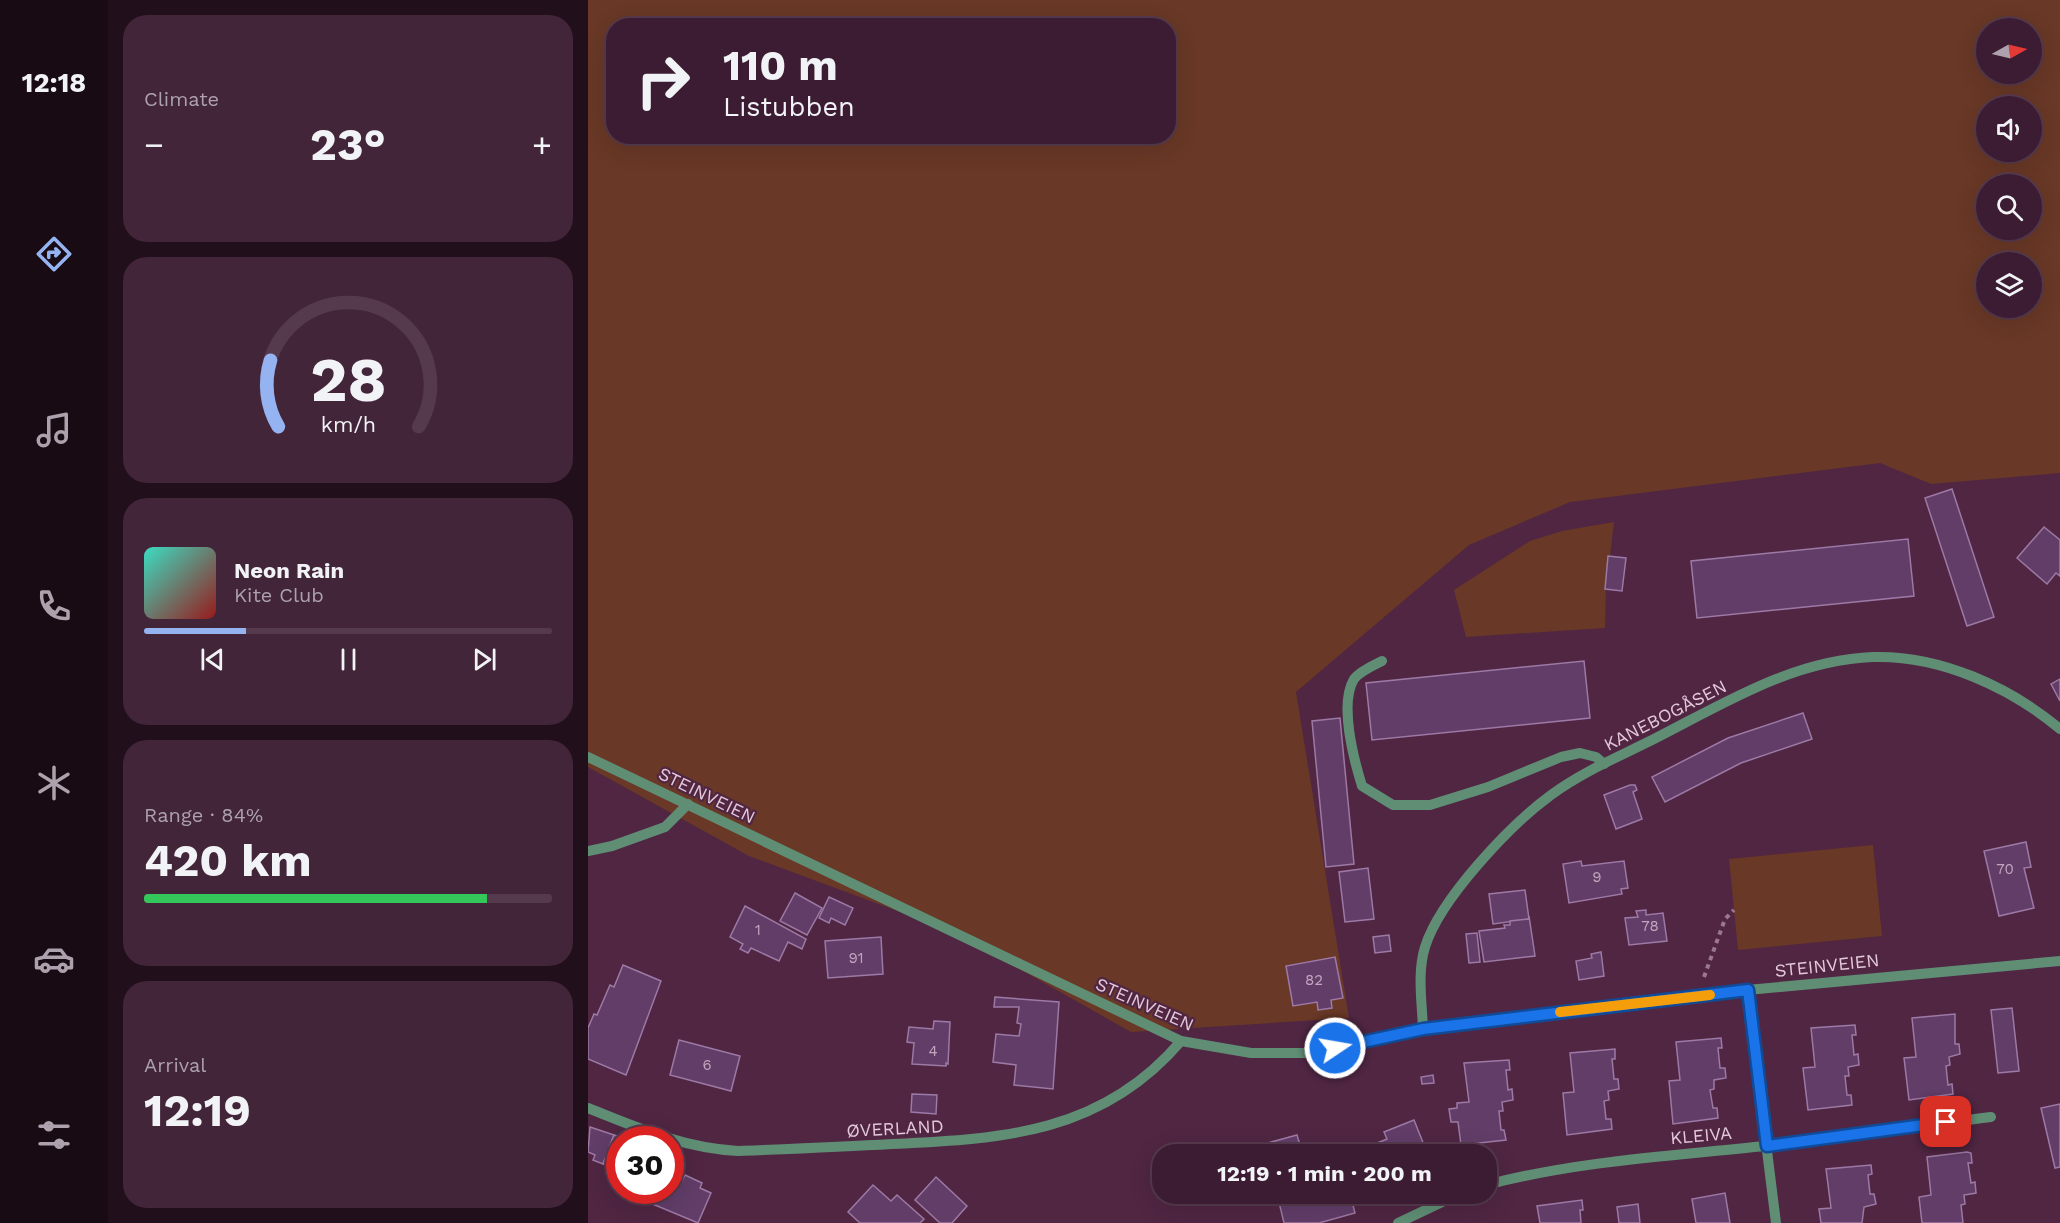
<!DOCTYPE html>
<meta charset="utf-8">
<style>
body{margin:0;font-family:"Work Sans",sans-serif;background:#43253a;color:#f1f3f6;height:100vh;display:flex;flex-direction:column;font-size:22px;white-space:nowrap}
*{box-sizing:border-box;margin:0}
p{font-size:20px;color:#aca1ac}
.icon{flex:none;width:33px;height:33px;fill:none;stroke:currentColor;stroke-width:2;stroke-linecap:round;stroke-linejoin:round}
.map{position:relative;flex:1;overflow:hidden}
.details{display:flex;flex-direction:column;gap:15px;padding:15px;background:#210f1c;width:480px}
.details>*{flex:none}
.guide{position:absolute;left:18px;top:18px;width:570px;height:126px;border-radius:24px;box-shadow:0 6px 24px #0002,0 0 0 2px #553a4d;background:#3c1c32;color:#f1f3f6;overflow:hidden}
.needle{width:39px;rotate:82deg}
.buttons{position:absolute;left:1388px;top:18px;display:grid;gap:12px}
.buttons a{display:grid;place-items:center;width:66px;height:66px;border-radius:50%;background:#3c1c32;box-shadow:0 6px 24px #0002,0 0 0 2px #553a4d;font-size:30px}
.speed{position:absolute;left:18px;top:1126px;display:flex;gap:12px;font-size:30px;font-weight:700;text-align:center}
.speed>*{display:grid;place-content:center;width:78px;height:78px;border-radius:50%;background:#3c1c32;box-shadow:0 6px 24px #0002,0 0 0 2px #553a4d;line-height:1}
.speed .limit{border:9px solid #d22;background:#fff;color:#111}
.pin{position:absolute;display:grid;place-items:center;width:51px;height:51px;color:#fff;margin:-26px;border-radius:12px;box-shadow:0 3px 9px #0006}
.me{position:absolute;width:66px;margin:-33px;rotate:78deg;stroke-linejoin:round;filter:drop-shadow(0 0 4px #0008)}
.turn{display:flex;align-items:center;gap:21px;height:126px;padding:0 18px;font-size:27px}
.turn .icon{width:78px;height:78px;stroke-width:2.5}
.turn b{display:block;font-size:42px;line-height:51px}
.big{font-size:45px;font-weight:700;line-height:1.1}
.details .card{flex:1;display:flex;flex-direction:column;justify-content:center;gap:9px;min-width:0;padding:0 21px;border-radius:24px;background:#43253a}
.details .dial{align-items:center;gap:0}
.dial svg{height:156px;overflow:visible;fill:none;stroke:#553a4d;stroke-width:7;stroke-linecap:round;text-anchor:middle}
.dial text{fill:#f1f3f6;stroke:none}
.song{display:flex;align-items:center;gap:18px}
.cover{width:72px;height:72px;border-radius:9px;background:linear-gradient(135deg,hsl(170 70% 55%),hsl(0 70% 35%))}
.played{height:6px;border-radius:3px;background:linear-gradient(90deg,#95b2f1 25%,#553a4d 25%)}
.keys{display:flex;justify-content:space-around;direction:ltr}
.heat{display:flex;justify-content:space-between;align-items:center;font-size:33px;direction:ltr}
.charge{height:9px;border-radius:4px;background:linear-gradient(90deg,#34c759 84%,#553a4d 0)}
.trip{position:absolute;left:564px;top:1144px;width:345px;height:60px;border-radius:24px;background:#3c1c32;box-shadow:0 6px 24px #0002,0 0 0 2px #553a4d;font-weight:700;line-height:60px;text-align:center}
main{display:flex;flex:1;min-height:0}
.tabs{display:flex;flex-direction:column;width:108px;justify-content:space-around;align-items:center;background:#180b14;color:#aca1ac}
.tabs .icon{width:42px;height:42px}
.tabs .on{color:#95b2f1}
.tabs b{font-size:27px;color:#f1f3f6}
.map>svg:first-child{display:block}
.green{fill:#693826;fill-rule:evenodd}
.building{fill:#613d68;stroke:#9d79a5;stroke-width:1.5}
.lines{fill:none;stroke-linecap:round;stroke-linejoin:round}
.path{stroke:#9a788f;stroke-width:4;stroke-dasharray:4.5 4.5;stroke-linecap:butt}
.minor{stroke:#5f8e75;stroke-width:10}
.route-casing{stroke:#114b97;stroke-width:15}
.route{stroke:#1a73e8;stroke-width:10}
.slow{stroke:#f59e0b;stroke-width:10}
.labels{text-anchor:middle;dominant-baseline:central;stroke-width:4.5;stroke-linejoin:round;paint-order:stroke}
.number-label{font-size:15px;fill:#c3a6be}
.street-label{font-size:18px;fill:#e4c9da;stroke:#502643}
</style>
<main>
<nav class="tabs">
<b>12:18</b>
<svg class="icon on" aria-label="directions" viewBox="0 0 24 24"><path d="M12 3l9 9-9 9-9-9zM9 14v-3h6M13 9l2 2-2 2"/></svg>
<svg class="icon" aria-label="music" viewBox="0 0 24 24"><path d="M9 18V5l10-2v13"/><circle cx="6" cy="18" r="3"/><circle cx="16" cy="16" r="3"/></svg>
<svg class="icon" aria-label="phone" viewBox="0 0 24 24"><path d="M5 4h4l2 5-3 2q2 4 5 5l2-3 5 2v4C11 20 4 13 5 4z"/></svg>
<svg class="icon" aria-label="climate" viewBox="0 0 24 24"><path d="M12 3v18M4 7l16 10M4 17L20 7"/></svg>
<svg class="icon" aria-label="car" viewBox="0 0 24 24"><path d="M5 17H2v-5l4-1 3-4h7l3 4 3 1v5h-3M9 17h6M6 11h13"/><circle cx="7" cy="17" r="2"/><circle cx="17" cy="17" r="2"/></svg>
<svg class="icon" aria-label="filters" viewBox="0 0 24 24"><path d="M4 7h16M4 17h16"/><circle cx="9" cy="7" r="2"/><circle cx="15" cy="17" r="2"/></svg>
</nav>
<section class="details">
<div class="card"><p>Climate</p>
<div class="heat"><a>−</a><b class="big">23°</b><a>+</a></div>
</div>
<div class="card dial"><svg viewBox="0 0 100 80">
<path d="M14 69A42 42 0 1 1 86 69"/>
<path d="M14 69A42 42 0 0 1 10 35" stroke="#95b2f1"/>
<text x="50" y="56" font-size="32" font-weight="700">28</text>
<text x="50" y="72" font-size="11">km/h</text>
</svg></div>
<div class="card">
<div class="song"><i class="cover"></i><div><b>Neon Rain</b><p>Kite Club</p></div></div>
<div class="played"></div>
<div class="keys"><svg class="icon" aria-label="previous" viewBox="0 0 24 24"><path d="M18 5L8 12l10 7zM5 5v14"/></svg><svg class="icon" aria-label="pause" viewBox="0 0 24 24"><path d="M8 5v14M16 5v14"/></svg><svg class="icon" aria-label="next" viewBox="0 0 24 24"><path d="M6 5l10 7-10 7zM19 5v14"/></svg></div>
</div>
<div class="card"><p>Range · 84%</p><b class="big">420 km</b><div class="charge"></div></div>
<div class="card"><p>Arrival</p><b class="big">12:19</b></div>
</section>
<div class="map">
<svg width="1472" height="1223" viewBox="0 0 1472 1223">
<rect width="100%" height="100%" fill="#502643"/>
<g class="green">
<path d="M 0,0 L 1472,0 L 1472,473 L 1343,484 L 1292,463 L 982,502 L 881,545 L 708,692 L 761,1018 L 543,1032 L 366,932 L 161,856 L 0,767 ZM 26,26 L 580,26 L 580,136 L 26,136 ZM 1398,28 L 1443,28 L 1443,74 L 1398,74 ZM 1398,106 L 1443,106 L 1443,152 L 1398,152 ZM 1398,184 L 1443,184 L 1443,230 L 1398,230 ZM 1398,262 L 1443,262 L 1443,308 L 1398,308 Z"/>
<path d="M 1026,522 L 1018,590 L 1017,628 L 878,637 L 866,590 L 942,541 L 974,531 Z"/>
<path d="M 1285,845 L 1294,936 L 1150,950 L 1141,859 Z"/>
</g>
<g class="building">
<path d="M 1364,489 L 1406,617 L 1379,626 L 1337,498 Z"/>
<path d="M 1456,527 L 1472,540 L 1472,576 L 1468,573 L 1459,584 L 1429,558 Z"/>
<path d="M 1320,539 L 1326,596 L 1109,618 L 1103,561 Z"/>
<path d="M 1020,556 L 1038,558 L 1034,591 L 1017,589 Z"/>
<path d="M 996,661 L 1002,718 L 784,740 L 778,683 Z"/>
<path d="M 1472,679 L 1472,701 L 1463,684 Z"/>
<path d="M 1215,713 L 1224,739 L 1153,763 L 1077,802 L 1064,777 L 1140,738 Z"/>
<path d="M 752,718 L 766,864 L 738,867 L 724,721 Z"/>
<path d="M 1042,785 L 1047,785 L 1049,790 L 1045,792 L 1054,819 L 1028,829 L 1016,795 Z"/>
<path d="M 1438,842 L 1443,867 L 1436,868 L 1446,908 L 1411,916 L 1396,851 Z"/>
<path d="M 993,861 L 994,866 L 1036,861 L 1040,888 L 1033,889 L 1034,894 L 981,903 L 975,864 Z"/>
<path d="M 780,868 L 786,919 L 757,922 L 751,872 Z"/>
<path d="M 937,890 L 941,919 L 905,924 L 901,894 Z"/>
<path d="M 207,893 L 234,908 L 219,935 L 192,921 Z"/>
<path d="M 241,897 L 265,908 L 257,925 L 243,918 L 241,923 L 231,918 Z"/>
<path d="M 157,906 L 218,939 L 214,949 L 200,942 L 191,961 L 163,948 L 160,953 L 152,949 L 155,944 L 142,937 Z"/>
<path d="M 1058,910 L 1058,915 L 1075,913 L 1079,941 L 1041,945 L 1037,918 L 1050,917 L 1048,911 Z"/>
<path d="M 941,916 L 947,956 L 896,962 L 891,931 L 917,928 L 916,925 L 922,925 L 922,921 L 941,919 Z"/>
<path d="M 889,933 L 892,962 L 881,963 L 878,934 Z"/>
<path d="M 801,935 L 803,951 L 787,953 L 785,937 Z"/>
<path d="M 293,937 L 295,974 L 240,978 L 237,941 Z"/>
<path d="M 1013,952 L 1016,976 L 991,980 L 988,961 L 1004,958 L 1003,954 Z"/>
<path d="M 747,957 L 755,998 L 743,1000 L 744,1008 L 730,1010 L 729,1002 L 705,1006 L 698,966 Z"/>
<path d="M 35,965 L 73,981 L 38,1075 L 0,1059 L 0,1028 L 6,1014 L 9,1015 L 22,985 L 26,987 Z"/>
<path d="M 407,997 L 471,1002 L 465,1089 L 426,1085 L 428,1065 L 405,1062 L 408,1034 L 431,1036 L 433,1024 L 429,1023 L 431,1007 L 406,1007 Z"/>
<path d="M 1424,1008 L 1431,1071 L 1410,1073 L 1403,1010 Z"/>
<path d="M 1367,1014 L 1367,1044 L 1371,1044 L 1372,1054 L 1361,1057 L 1362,1065 L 1358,1066 L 1360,1085 L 1364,1084 L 1365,1094 L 1321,1100 L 1316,1058 L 1328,1057 L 1324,1018 Z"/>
<path d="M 346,1021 L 362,1022 L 360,1064 L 358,1063 L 358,1066 L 324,1064 L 326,1043 L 319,1042 L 321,1027 L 345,1029 Z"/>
<path d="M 1267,1025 L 1268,1035 L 1264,1035 L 1266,1055 L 1270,1054 L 1271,1065 L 1260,1067 L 1261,1076 L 1257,1076 L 1259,1095 L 1263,1095 L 1264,1105 L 1220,1110 L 1215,1068 L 1227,1067 L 1223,1028 Z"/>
<path d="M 1133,1038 L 1134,1048 L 1130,1048 L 1132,1068 L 1137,1068 L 1138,1078 L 1126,1080 L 1126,1089 L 1122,1090 L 1125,1108 L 1129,1108 L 1130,1118 L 1085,1124 L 1081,1081 L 1092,1080 L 1088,1042 Z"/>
<path d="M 91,1040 L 152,1056 L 143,1091 L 82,1075 Z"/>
<path d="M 1027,1049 L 1027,1059 L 1024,1059 L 1026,1079 L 1030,1079 L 1031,1089 L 1020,1091 L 1021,1100 L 1016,1101 L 1018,1119 L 1023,1119 L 1024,1129 L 979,1135 L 975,1093 L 986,1092 L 982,1053 Z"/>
<path d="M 921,1060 L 922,1070 L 918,1070 L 920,1090 L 924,1089 L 925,1100 L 914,1102 L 915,1111 L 911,1111 L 913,1130 L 916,1130 L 918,1140 L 873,1145 L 870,1122 L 863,1122 L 861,1109 L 869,1108 L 869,1103 L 881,1102 L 876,1063 Z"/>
<path d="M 845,1075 L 846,1083 L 834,1084 L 833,1077 Z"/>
<path d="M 324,1094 L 349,1095 L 348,1114 L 323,1112 Z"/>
<path d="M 1472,1104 L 1472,1167 L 1467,1168 L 1453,1108 Z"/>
<path d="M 826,1120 L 840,1155 L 780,1155 L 777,1148 L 799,1139 L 796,1132 Z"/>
<path d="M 2,1127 L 26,1135 L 15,1164 L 5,1160 L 7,1155 L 0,1152 Z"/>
<path d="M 26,1135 L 39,1140 L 32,1140 L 31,1169 L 15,1164 Z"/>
<path d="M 709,1135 L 715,1155 L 679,1155 L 676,1144 Z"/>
<path d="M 1379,1152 L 1383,1153 L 1384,1163 L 1380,1163 L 1383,1183 L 1387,1182 L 1388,1193 L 1376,1195 L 1377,1204 L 1373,1205 L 1375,1223 L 1334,1223 L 1331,1197 L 1343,1195 L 1339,1157 Z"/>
<path d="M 1283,1165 L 1284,1174 L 1280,1175 L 1282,1194 L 1286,1194 L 1288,1204 L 1276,1207 L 1274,1223 L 1233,1223 L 1231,1209 L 1243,1208 L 1238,1169 Z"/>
<path d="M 97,1175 L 114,1183 L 112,1188 L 123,1193 L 110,1223 L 55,1200 L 59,1191 L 82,1191 L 82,1176 L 94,1181 Z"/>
<path d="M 348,1177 L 379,1206 L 364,1223 L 352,1223 L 327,1200 Z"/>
<path d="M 285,1185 L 303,1201 L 309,1195 L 336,1219 L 332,1223 L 272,1223 L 260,1212 Z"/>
<path d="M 1137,1193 L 1142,1223 L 1108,1223 L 1104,1199 Z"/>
<path d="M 689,1194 L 762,1194 L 767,1213 L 731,1223 L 696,1223 Z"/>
<path d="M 994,1200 L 995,1210 L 992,1210 L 993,1223 L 952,1223 L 949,1206 Z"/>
<path d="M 1050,1204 L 1052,1223 L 1031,1223 L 1029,1207 Z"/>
</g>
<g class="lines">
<path class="path" d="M 1116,977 L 1137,919 L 1146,910"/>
<g class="minor">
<path d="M 794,661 C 786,665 772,671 766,679 C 751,704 766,760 774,786 L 805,805 L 842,805 L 900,787 L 973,757 L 992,753 L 1008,757 L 1016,764"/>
<path d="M 0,757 L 593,1041 L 663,1053 L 725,1053 L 835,1029 L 1159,990 L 1472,961"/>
<path d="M 0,851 L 24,846 L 77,827 L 100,804"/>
<path d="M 1159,990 L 1188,1223"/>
<path d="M 835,1029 C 834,1002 829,973 837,947 C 852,899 922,825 963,795 C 994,772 1032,756 1066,739 C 1137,703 1205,660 1285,657 C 1352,655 1422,687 1472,729"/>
<path d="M 0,1108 C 50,1128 95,1148 150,1151 C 201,1149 253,1147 304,1144 C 416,1139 515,1133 593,1041"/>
<path d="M 898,1185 C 990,1161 1083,1156 1177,1146 C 1253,1138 1328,1126 1403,1117"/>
<path d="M 810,1223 L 871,1194"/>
</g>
</g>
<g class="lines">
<defs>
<path id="route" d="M 747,1048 L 835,1029 L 1160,990 L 1179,1146 L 1358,1122"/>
</defs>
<use href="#route" class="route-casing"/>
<use href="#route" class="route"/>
<path class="slow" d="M 972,1012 L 1122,995"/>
</g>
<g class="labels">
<g class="number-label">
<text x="1417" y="869">70</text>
<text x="1009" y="877">9</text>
<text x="1062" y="926">78</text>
<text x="170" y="930">1</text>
<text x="268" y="958">91</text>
<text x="726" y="980">82</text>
<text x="345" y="1051">4</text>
<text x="119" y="1065">6</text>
</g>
<g class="street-label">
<text transform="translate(1077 715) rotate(-27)">KANEBOGÅSEN</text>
<text transform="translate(119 795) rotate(26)">STEINVEIEN</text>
<text transform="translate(1239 965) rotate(-6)">STEINVEIEN</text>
<text transform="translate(557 1004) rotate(24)">STEINVEIEN</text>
<text transform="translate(307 1128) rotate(-3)">ØVERLAND</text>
<text transform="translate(1113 1135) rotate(-5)">KLEIVA</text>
</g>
</g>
</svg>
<div class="buttons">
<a><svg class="needle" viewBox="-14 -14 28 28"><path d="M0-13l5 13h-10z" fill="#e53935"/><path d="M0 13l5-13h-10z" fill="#aca1ac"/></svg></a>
<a><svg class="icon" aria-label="sound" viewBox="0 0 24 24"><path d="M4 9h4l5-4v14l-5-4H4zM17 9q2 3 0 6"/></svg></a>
<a><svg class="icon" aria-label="search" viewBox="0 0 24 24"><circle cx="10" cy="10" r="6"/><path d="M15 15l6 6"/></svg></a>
<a><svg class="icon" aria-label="layers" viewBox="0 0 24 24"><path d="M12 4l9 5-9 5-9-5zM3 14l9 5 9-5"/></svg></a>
</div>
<div class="speed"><div class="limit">30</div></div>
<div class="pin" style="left:1358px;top:1122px;background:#d93025"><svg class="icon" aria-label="arrive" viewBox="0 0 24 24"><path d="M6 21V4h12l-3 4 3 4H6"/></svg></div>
<svg class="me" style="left:747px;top:1048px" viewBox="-20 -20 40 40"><circle r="17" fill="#1a73e8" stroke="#fff" stroke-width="3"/><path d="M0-11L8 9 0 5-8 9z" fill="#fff"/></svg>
<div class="trip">12:19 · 1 min · 200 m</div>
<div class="guide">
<div class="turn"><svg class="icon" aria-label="right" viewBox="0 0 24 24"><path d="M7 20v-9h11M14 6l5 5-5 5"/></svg><div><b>110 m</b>Listubben</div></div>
</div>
</div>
</main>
